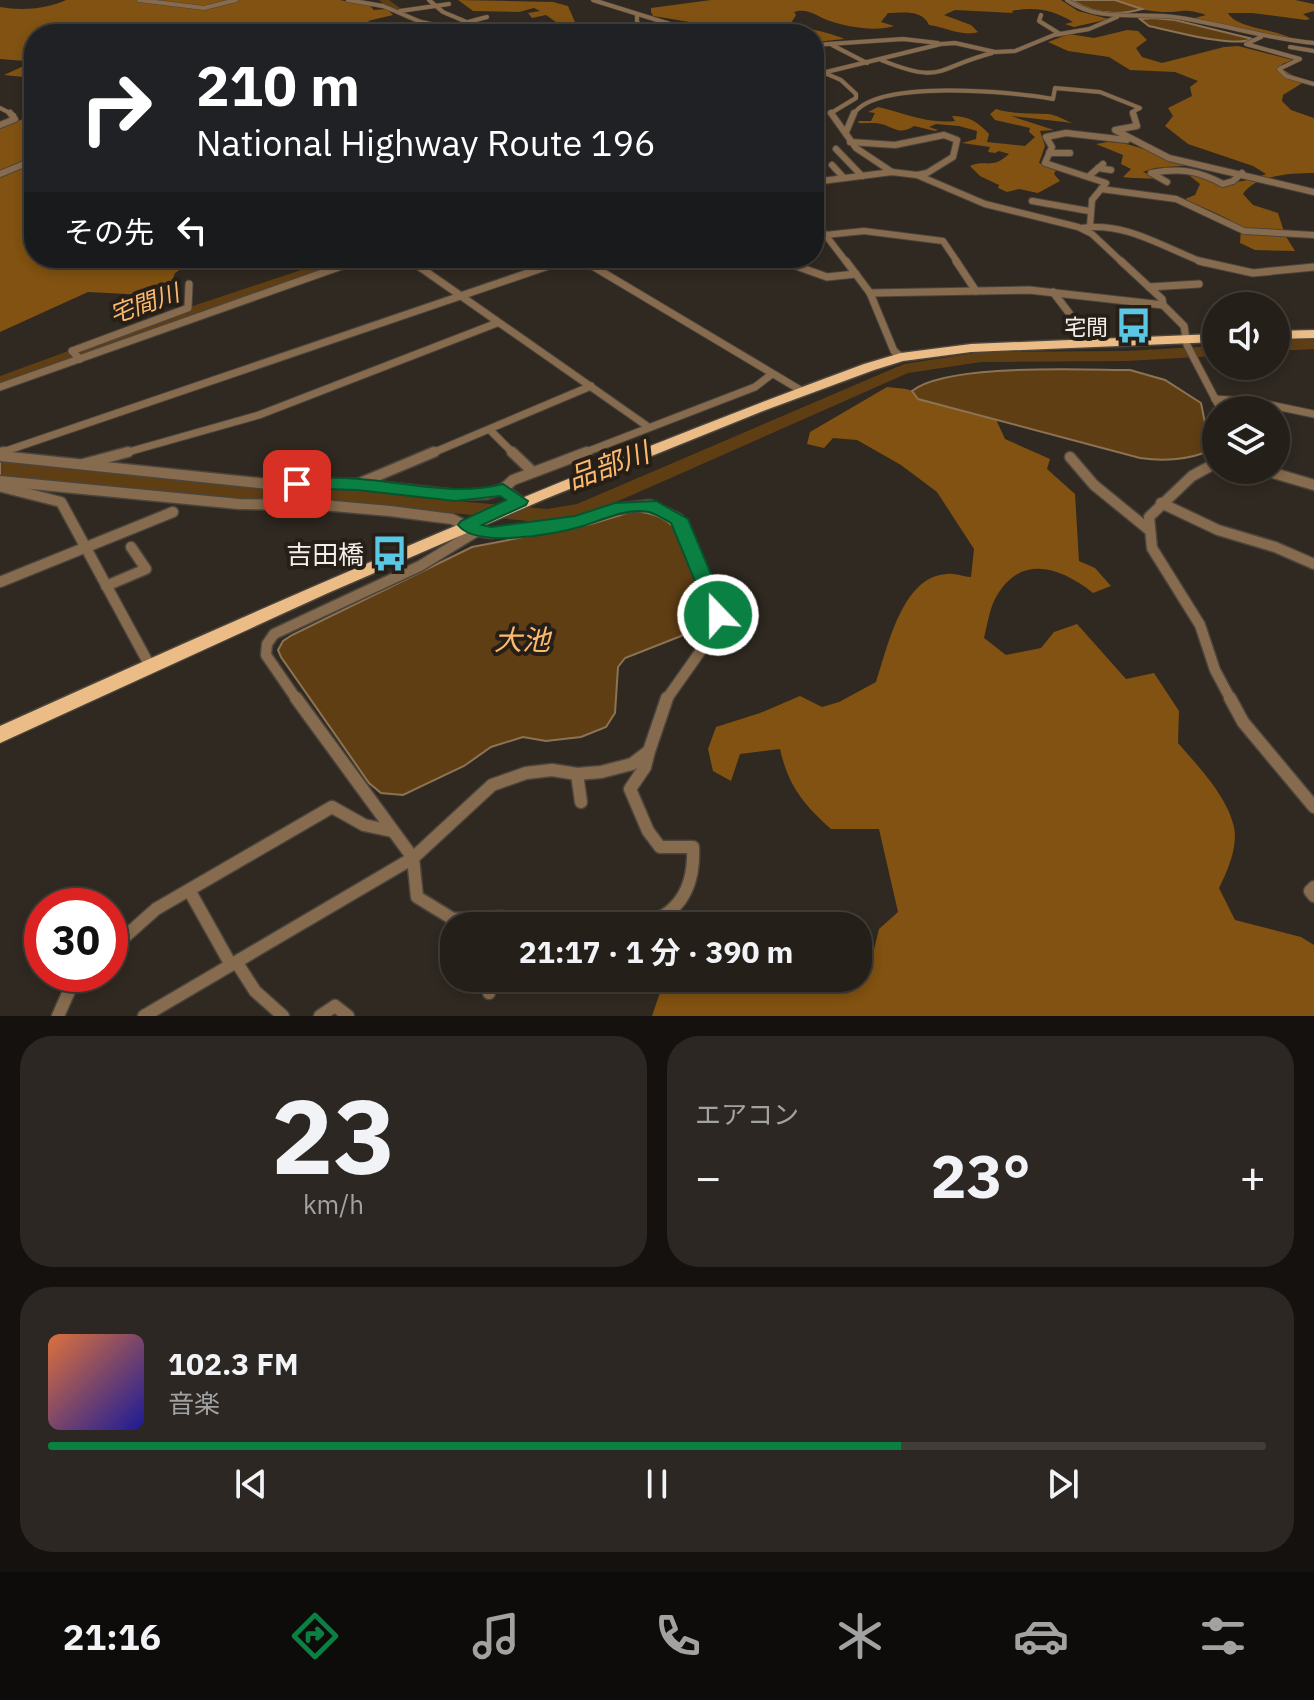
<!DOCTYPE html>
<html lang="ja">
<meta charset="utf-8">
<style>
body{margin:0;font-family:"IBM Plex Sans","Noto Sans JP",sans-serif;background:#2c2722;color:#f1f3f6;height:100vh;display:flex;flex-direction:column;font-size:30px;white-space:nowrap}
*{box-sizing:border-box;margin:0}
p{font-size:26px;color:#a3a2a2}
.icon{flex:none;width:44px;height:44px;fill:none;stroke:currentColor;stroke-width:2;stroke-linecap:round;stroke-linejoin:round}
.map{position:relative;height:1016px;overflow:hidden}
.drawer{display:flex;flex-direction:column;gap:20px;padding:20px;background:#14110e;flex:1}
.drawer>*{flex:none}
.banner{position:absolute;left:24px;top:24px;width:800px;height:244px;border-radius:32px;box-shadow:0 4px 12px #0003,0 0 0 2px #413d38;background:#202124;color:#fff;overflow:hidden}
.tools{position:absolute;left:1202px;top:292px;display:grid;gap:16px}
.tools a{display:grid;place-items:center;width:88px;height:88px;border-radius:50%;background:#241f19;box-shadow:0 4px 12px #0003,0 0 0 2px #413d38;font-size:40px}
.speed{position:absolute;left:24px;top:888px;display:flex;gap:16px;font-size:40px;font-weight:700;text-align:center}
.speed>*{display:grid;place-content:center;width:104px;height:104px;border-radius:50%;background:#241f19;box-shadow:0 4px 12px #0003,0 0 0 2px #413d38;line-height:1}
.speed .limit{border:12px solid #d22;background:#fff;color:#111}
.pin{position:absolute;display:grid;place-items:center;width:68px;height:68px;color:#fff;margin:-34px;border-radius:16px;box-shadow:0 4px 12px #0006}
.me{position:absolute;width:88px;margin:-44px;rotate:338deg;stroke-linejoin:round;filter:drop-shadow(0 0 6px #0008)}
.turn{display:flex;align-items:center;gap:28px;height:168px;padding:0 40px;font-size:36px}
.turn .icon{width:104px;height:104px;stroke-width:2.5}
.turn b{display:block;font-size:56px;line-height:68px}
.then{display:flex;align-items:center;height:76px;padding:0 40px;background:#0003;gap:16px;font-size:30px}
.big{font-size:60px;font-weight:700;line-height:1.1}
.drawer .card{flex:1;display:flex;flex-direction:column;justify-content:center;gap:12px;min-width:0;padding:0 28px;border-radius:32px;background:#2c2722}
.drawer .dial{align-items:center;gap:0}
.dial b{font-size:104px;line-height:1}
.song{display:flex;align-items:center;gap:24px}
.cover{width:96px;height:96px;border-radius:12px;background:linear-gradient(135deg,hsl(20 70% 55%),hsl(240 70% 35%))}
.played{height:8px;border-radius:4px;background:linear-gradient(90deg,#0b8043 70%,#413d38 70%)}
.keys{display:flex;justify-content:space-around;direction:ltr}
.heat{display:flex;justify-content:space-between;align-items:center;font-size:44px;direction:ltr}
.drawer .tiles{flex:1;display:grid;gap:20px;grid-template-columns:1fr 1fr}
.card:last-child{grid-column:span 2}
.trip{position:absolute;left:440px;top:912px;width:432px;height:80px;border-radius:32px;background:#241f19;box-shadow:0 4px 12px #0003,0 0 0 2px #413d38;font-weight:700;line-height:80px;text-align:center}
.tabs{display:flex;height:128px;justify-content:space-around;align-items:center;background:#0e0c0a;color:#a3a2a2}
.tabs .icon{width:56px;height:56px}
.tabs .active{color:#0b8043}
.tabs b{font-size:36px;color:#f1f3f6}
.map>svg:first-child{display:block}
.forest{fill:#815211}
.water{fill:#603e14;stroke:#8c7354;stroke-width:2}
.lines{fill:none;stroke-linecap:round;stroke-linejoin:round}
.river{fill:#603e14;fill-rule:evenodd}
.minor-far4-casing{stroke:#4b453d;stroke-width:5}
.minor-far3-casing{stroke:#4b453d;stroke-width:8}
.minor-far2-casing{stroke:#4b453d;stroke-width:9}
.minor-far1-casing{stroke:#4b453d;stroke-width:13}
.minor-casing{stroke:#4b453d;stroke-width:15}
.trunk-casing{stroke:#4b453d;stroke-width:3}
.minor-far4{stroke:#876b4e;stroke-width:4}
.minor-far3{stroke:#876b4e;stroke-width:6}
.minor-far2{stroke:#876b4e;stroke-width:7}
.minor-far1{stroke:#876b4e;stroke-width:10}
.minor{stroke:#876b4e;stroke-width:12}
.trunk{fill:#ecbc86;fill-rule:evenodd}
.route{fill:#0b8043;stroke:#07532c;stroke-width:2}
.labels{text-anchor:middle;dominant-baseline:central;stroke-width:8;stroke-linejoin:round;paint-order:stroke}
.far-poi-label{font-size:22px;fill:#f3eee9;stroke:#261f18;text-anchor:end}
.far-water-label{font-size:24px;font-style:italic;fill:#fdba6d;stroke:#261f18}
.poi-label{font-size:26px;fill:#f3eee9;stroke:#261f18;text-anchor:end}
.water-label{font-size:28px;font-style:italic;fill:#fdba6d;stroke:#261f18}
</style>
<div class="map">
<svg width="1314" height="1016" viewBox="0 0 1314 1016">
<rect width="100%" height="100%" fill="#302921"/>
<g class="forest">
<path d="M 66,0 L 340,0 L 370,6 L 374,10 L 387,9 L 393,15 L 368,21 L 391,34 L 34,34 L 34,78 L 4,75 L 26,65 L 25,61 L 0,59 L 0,7 C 22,11 46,9 66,0 Z"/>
<path d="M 458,0 L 553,2 L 568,6 L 575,22 L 556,22 L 546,15 L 532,18 L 528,13 L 540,11 L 534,8 L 519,12 L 473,11 Z"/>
<path d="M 711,0 L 1061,0 L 1078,11 L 1109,19 L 1074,27 L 1065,24 L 1073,22 C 1054,10 1034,6 1012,11 L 1013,13 L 955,10 L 944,15 L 971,25 L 978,32 C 962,37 945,27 929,25 C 922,9 902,13 888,13 L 881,22 L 894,26 C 876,32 848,27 830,21 C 818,17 808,7 794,12 L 796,15 L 791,23 C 801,27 839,35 844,39 L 816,42 L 814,34 L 786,34 L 773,30 L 760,34 L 718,34 L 699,31 L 708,25 L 653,16 L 651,12 L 651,8 Z"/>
<path d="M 1104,0 L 1295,0 L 1314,4 L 1314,11 L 1303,14 L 1310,19 L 1306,20 L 1252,13 L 1228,13 C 1236,28 1272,29 1289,37 L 1279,38 L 1191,19 L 1206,15 C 1182,7 1182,13 1162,12 C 1141,10 1124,7 1104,0 Z"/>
<path d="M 1127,30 L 1138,31 L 1147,40 L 1136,48 L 1142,57 L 1162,63 L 1224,47 L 1238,46 L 1293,60 L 1282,64 L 1282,69 L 1304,82 L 1283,95 L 1282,101 L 1291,110 L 1314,118 L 1314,173 C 1292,173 1255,175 1243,194 L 1253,205 L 1278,213 L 1285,235 L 1295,251 L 1255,250 L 1240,243 L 1241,229 C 1224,213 1205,210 1185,199 L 1195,195 L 1200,184 L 1185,172 C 1219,181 1231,188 1266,174 L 1253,166 L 1188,144 L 1165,126 L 1173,116 L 1168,108 L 1192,96 L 1190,87 L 1198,81 L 1175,72 L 1130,70 L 1109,57 L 1068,51 L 1048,42 L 1069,34 L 1094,38 Z"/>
<path d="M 878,107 C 905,113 926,124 955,121 L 952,116 C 969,116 978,122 989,134 L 987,142 L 1025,146 L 1035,137 L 1029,132 L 1030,128 L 995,120 L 990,114 L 996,109 C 1010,114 1029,113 1047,114 C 1056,114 1065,121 1073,123 L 1011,116 L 1054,130 L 1040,131 L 1045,146 L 1039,163 L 1056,170 L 1054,174 L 1060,181 L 1038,193 L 1019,189 L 1007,192 L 998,188 L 999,185 L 980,176 L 970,166 C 986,159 992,170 1009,154 L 999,151 L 995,153 L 988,152 L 990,147 L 962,143 L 976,139 L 977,131 L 959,126 L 936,124 L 929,127 L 938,130 L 935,131 L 914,126 C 899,136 894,127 881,124 C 874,122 865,124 859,123 L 858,121 L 871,121 L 875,113 L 868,112 Z"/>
<path d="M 34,108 L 34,258 L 190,258 L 192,262 L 175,273 L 166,296 L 88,292 L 0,332 L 0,128 L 28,117 L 25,111 Z"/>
<path d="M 1108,142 C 1137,142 1163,159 1192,165 L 1155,168 L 1143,172 L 1159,178 C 1155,179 1126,178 1123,177 L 1131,169 L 1121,164 L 1123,155 L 1096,144 Z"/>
<path d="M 887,387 L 906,389 L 994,415 L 1005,439 L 1050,459 L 1047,469 L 1075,494 L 1079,561 L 1095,568 L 1111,586 L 1093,593 C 1059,566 1018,553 994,601 C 989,612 987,626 984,638 L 1006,655 L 1041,648 L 1054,632 L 1077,624 L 1126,679 L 1154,673 L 1179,711 L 1178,743 C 1198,766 1227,796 1234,827 C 1238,847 1228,870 1219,888 L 1235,920 L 1301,937 L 1314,945 L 1314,1016 L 652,1016 L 665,978 L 816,978 L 837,986 L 867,978 L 879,929 L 898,912 L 879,829 L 831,829 C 803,804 788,785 780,749 L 740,754 L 731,781 L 713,771 L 708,749 L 716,727 L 760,713 L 800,696 L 822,707 L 839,702 L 876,682 C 888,647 902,576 947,574 C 955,573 964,577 971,577 L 974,549 L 937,492 L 901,465 L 857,440 L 833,438 L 824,448 L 807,444 L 810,432 Z"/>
</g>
<g class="water">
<path d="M 1071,0 L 1115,0 L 1142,9 C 1117,16 1093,14 1071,0 Z"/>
<path d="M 1153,18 L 1175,20 L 1253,39 C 1234,48 1172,31 1149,26 L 1140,19 Z"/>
<path d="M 1130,370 L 1165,380 L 1201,403 L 1208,438 L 1204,453 C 1184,460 1161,461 1140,458 L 918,399 L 912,391 C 947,363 1082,370 1130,370 Z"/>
<path d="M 0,458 L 461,499 L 440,514 L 234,501 L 0,477 Z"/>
<path d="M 634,511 C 651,513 665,516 676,530 L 707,613 L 699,624 L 681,636 L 625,658 L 618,667 L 615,713 L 606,727 L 581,737 L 546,741 L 523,737 L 491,747 L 464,766 L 403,795 L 381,793 L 369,783 L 281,657 L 278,650 L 283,641 L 292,635 L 472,547 L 591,524 Z"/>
</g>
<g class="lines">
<g class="river">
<path d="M 379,0 L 389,0 L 412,17 L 485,34 C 447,34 406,26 379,0 Z"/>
<path d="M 337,258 L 358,258 L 0,387 L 0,376 L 178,311 Z"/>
<path d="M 1314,339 L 1314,349 L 1276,351 L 1276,341 Z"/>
<path d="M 1216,346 L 1216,356 L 1127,361 L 981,362 L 908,373 L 589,514 L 547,523 L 424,510 L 414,504 L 424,498 L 547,509 L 577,504 L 904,364 L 981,352 L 1127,351 Z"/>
</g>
<defs>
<g id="minor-far4">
<path d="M 139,0 L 204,8 L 236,0"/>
<path d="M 348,0 L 383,6 L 421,22 L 477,34"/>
<path d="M 429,0 L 443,12 L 495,34"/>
<path d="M 593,0 L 702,34"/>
<path d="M 1067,0 C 1101,24 1142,11 1181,18 C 1226,25 1268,39 1314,43"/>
<path d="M 400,11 L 449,4"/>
<path d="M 637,15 L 637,22 L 645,30 L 643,34"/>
<path d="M 1041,15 L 1039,21 L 1060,34"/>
<path d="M 468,22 L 487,17"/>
<path d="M 548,26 L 558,34"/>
<path d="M 395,27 L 403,31 L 436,27"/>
<path d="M 500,34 L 527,29"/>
<path d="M 1261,37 L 1246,44 L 1300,59 L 1279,69 L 1286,76 L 1314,84"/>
<path d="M 814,45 L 903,39 L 938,43"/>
<path d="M 832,45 L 867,63"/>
<path d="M 1290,47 L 1314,51"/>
<path d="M 881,60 C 943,85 935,68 992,53"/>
<path d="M 827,74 L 841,80 L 856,94 L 856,98 L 831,113 L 832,115"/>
<path d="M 814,75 L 941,44 L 955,43 L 995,52 L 1015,51 L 1054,35 L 1089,29 L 1117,17"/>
<path d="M 0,108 L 14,115"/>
<path d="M 853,115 C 875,78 1015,92 1053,99 L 1055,88 L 1100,92 L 1140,108 L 1132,112 L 1133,115"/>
</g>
<g id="minor-far3">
<path d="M 831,113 L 856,148 L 892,172"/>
<path d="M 1133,113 L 1137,126 L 1115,130 L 1169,158 L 1314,192"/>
<path d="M 0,125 L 15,119 L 10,113"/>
<path d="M 846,132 L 854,113"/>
<path d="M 850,142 L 895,145 L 944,135 L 957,140 L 953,157 L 927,173 L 917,175"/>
<path d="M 836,149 L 862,176"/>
<path d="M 1049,153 L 1070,153"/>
<path d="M 832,165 L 844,178"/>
<path d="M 1098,168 L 1111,170"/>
<path d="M 0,174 L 34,160"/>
<path d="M 1089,176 L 1103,164"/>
<path d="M 814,182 L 892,172 L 917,175 L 985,204 L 1078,227 L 1092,234 L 1123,263"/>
<path d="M 1167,182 L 1151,173 C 1180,168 1197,170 1223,184 L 1233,181 L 1242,173"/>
<path d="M 1101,189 L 1176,199 L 1244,231 L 1314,235"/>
<path d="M 1032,201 L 1089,211"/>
<path d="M 814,220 L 847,263"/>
<path d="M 1090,226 L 1092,200 L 1106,183 L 1045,163 L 1052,147 L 1046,137 L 1066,133 L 1127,140"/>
<path d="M 1081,228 C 1126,221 1164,248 1205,263"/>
<path d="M 825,235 L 864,231 L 943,241 L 958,263"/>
<path d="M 406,258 L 413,263"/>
<path d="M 579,258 L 588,263"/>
<path d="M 773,258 L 788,263"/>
<path d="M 350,263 L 365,258"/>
<path d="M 557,263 L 572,258"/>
</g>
<g id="minor-far2">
<path d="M 411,261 L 647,426"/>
<path d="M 584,261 L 802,391"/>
<path d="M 782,261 L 827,277 L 856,274"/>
<path d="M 846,261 L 870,293 L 894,351 L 901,357"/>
<path d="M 956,261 L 976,291"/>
<path d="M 1121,261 L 1162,299 L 1163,305 L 1184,326 L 1187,345 L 1221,410"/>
<path d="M 1199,261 L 1253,273 L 1314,267"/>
<path d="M 1149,287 L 1199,284"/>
<path d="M 1053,292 L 1092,343"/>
<path d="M 870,293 L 1029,290 L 1163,305"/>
<path d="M 80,359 L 72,351 L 188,308 L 189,284"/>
<path d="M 0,387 L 356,261"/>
<path d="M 1215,399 L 1256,402 L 1314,414"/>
<path d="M 491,431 L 514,454"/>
<path d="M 0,453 L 563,261"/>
<path d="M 121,454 L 259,415 L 497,323"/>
<path d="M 430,454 L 591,386"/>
<path d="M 581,454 L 755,387 L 772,374"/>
</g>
<g id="minor-far1">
<path d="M 512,452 L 533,472"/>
<path d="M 0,453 L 4,452"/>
<path d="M 0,456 L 268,484 L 357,484 L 455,495 L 486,494 L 503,489 L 519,501"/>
<path d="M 1070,457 L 1094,485 L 1148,529"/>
<path d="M 1216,463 L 1192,476 L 1149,517 L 1152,548 L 1200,625 L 1215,670 L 1231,700"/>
<path d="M 83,464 L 128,452"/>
<path d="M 1263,470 L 1314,485"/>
<path d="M 0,481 L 239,504 L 322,505 L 390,511 L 452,519 L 477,531 L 491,533 L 577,522 L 615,509 L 650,505 L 679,519 L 718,615 L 714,632 L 666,700"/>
<path d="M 4,482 L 2,487 L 61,502 L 150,666"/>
<path d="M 360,483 L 434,452"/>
<path d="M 503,489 L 513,480 L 587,452"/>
<path d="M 1161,503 L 1218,530 L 1275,547 L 1314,564"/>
<path d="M 0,582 L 173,512"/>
<path d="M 106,586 L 146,569 L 131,547"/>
<path d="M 297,700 L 266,655 L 267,644 L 274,634 L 420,566 L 477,531"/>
</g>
<g id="minor">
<path d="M 296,698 L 413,858 L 417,897 L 453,919 L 457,926"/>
<path d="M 1230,698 L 1243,722 L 1314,807"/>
<path d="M 577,774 L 581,802"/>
<path d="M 1314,887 L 1310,891 L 1314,896"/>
<path d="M 189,890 L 231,965"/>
<path d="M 453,919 L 502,917"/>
<path d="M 634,926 C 677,919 695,890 693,847 L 660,847 L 648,831 L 630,789 L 645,767 L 649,751"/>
<path d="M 110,950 L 156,909 L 332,807 L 364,825 L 392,831"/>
<path d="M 237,963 L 255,991 L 283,1016"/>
<path d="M 484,978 L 489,993"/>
<path d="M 58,1016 L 70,989 L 83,974"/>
<path d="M 144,1016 L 413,858 L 492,785 L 526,773 L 552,770 L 577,774 L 601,772 L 632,764 L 649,751 L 667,698"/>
<path d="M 320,1016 L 335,1006 L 348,1016"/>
</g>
<g id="trunk">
<path d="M 1314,330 L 1314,338 L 1276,339 L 1276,331 Z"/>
<path d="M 1216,334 L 1216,342 L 971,352 L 903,361 L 874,370 L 763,411 L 545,499 L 328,593 L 0,743 L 0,726 C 285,597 570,472 864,364 L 901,353 L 971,344 Z"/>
</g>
</defs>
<use href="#minor-far4" class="minor-far4-casing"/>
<use href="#minor-far3" class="minor-far3-casing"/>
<use href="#minor-far2" class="minor-far2-casing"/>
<use href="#minor-far1" class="minor-far1-casing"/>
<use href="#minor" class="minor-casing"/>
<use href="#trunk" class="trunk-casing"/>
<use href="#minor-far4" class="minor-far4"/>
<use href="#minor-far3" class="minor-far3"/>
<use href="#minor-far2" class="minor-far2"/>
<use href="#minor-far1" class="minor-far1"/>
<use href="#minor" class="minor"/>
<use href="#trunk" class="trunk"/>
</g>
<path class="route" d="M 297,478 C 318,478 339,477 360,479 C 407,483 456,496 503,484 L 528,501 L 526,505 L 482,525 L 491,527 L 575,516 L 615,503 L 656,501 L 688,519 L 728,615 L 725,620 L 711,620 L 671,523 C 664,519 656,514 649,512 C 628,507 602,520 583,526 C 556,534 476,549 458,525 L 461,521 L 506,500 L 500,496 L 455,501 L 357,490 L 291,488 L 289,484 Z"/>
<defs>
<symbol id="bus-bare" viewBox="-9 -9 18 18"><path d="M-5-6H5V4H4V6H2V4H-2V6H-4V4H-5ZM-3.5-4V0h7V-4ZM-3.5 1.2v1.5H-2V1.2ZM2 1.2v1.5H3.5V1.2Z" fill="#5ac8e5" stroke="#261f18" stroke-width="2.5" paint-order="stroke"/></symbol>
</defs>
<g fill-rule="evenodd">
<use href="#bus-bare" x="1108" y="300" width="51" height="51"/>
<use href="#bus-bare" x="364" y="528" width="51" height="51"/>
</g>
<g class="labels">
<g class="far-poi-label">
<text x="1108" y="326">宅間</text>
</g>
<g class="far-water-label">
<text transform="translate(144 303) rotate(-19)">宅間川</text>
</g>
<g class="poi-label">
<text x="364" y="554">吉田橋</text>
</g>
<g class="water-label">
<text transform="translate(608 465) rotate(-20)">品部川</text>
<text x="522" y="639">大池</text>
</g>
</g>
</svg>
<div class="tools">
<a><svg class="icon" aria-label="sound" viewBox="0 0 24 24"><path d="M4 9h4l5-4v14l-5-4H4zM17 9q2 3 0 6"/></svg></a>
<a><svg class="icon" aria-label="layers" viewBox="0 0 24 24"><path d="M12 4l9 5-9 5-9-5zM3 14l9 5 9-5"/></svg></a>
</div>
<div class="speed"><div class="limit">30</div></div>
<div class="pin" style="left:297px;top:484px;background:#d93025"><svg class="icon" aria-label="arrive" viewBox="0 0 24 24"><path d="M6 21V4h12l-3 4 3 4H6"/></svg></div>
<svg class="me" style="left:718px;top:615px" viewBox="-20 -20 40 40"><circle r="17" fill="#0b8043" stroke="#fff" stroke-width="3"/><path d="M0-11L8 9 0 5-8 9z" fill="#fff"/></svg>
<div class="trip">21:17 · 1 分 · 390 m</div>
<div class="banner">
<div class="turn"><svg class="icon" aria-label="right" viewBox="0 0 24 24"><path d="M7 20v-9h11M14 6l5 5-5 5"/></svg><div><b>210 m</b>National Highway Route 196</div></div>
<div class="then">その先<svg class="icon" aria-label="left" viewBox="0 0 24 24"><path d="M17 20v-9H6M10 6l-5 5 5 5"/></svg></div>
</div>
</div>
<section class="drawer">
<div class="tiles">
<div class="card dial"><b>23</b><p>km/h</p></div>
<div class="card"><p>エアコン</p>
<div class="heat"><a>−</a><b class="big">23°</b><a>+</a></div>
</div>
<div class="card">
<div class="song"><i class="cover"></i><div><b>102.3 FM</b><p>音楽</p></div></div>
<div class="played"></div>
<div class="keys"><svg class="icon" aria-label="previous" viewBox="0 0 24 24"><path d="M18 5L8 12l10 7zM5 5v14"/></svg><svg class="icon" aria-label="pause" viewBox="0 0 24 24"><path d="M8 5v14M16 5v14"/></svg><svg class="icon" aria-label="next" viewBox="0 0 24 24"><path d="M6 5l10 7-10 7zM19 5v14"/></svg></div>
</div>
</div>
</section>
<nav class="tabs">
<b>21:16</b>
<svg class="icon active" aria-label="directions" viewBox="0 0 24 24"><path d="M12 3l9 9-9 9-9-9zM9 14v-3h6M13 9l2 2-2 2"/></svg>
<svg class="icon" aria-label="music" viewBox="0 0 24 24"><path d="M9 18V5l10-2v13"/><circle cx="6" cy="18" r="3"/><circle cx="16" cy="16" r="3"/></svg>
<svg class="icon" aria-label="phone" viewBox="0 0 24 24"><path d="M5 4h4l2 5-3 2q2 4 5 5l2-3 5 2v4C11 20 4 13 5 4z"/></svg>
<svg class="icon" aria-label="climate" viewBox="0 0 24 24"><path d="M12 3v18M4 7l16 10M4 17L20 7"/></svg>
<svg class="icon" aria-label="car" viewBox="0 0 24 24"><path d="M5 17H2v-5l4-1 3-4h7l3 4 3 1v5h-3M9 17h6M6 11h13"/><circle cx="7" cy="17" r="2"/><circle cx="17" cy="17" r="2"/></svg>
<svg class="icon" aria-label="filters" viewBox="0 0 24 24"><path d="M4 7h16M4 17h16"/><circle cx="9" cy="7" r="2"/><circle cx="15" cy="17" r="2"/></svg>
</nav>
